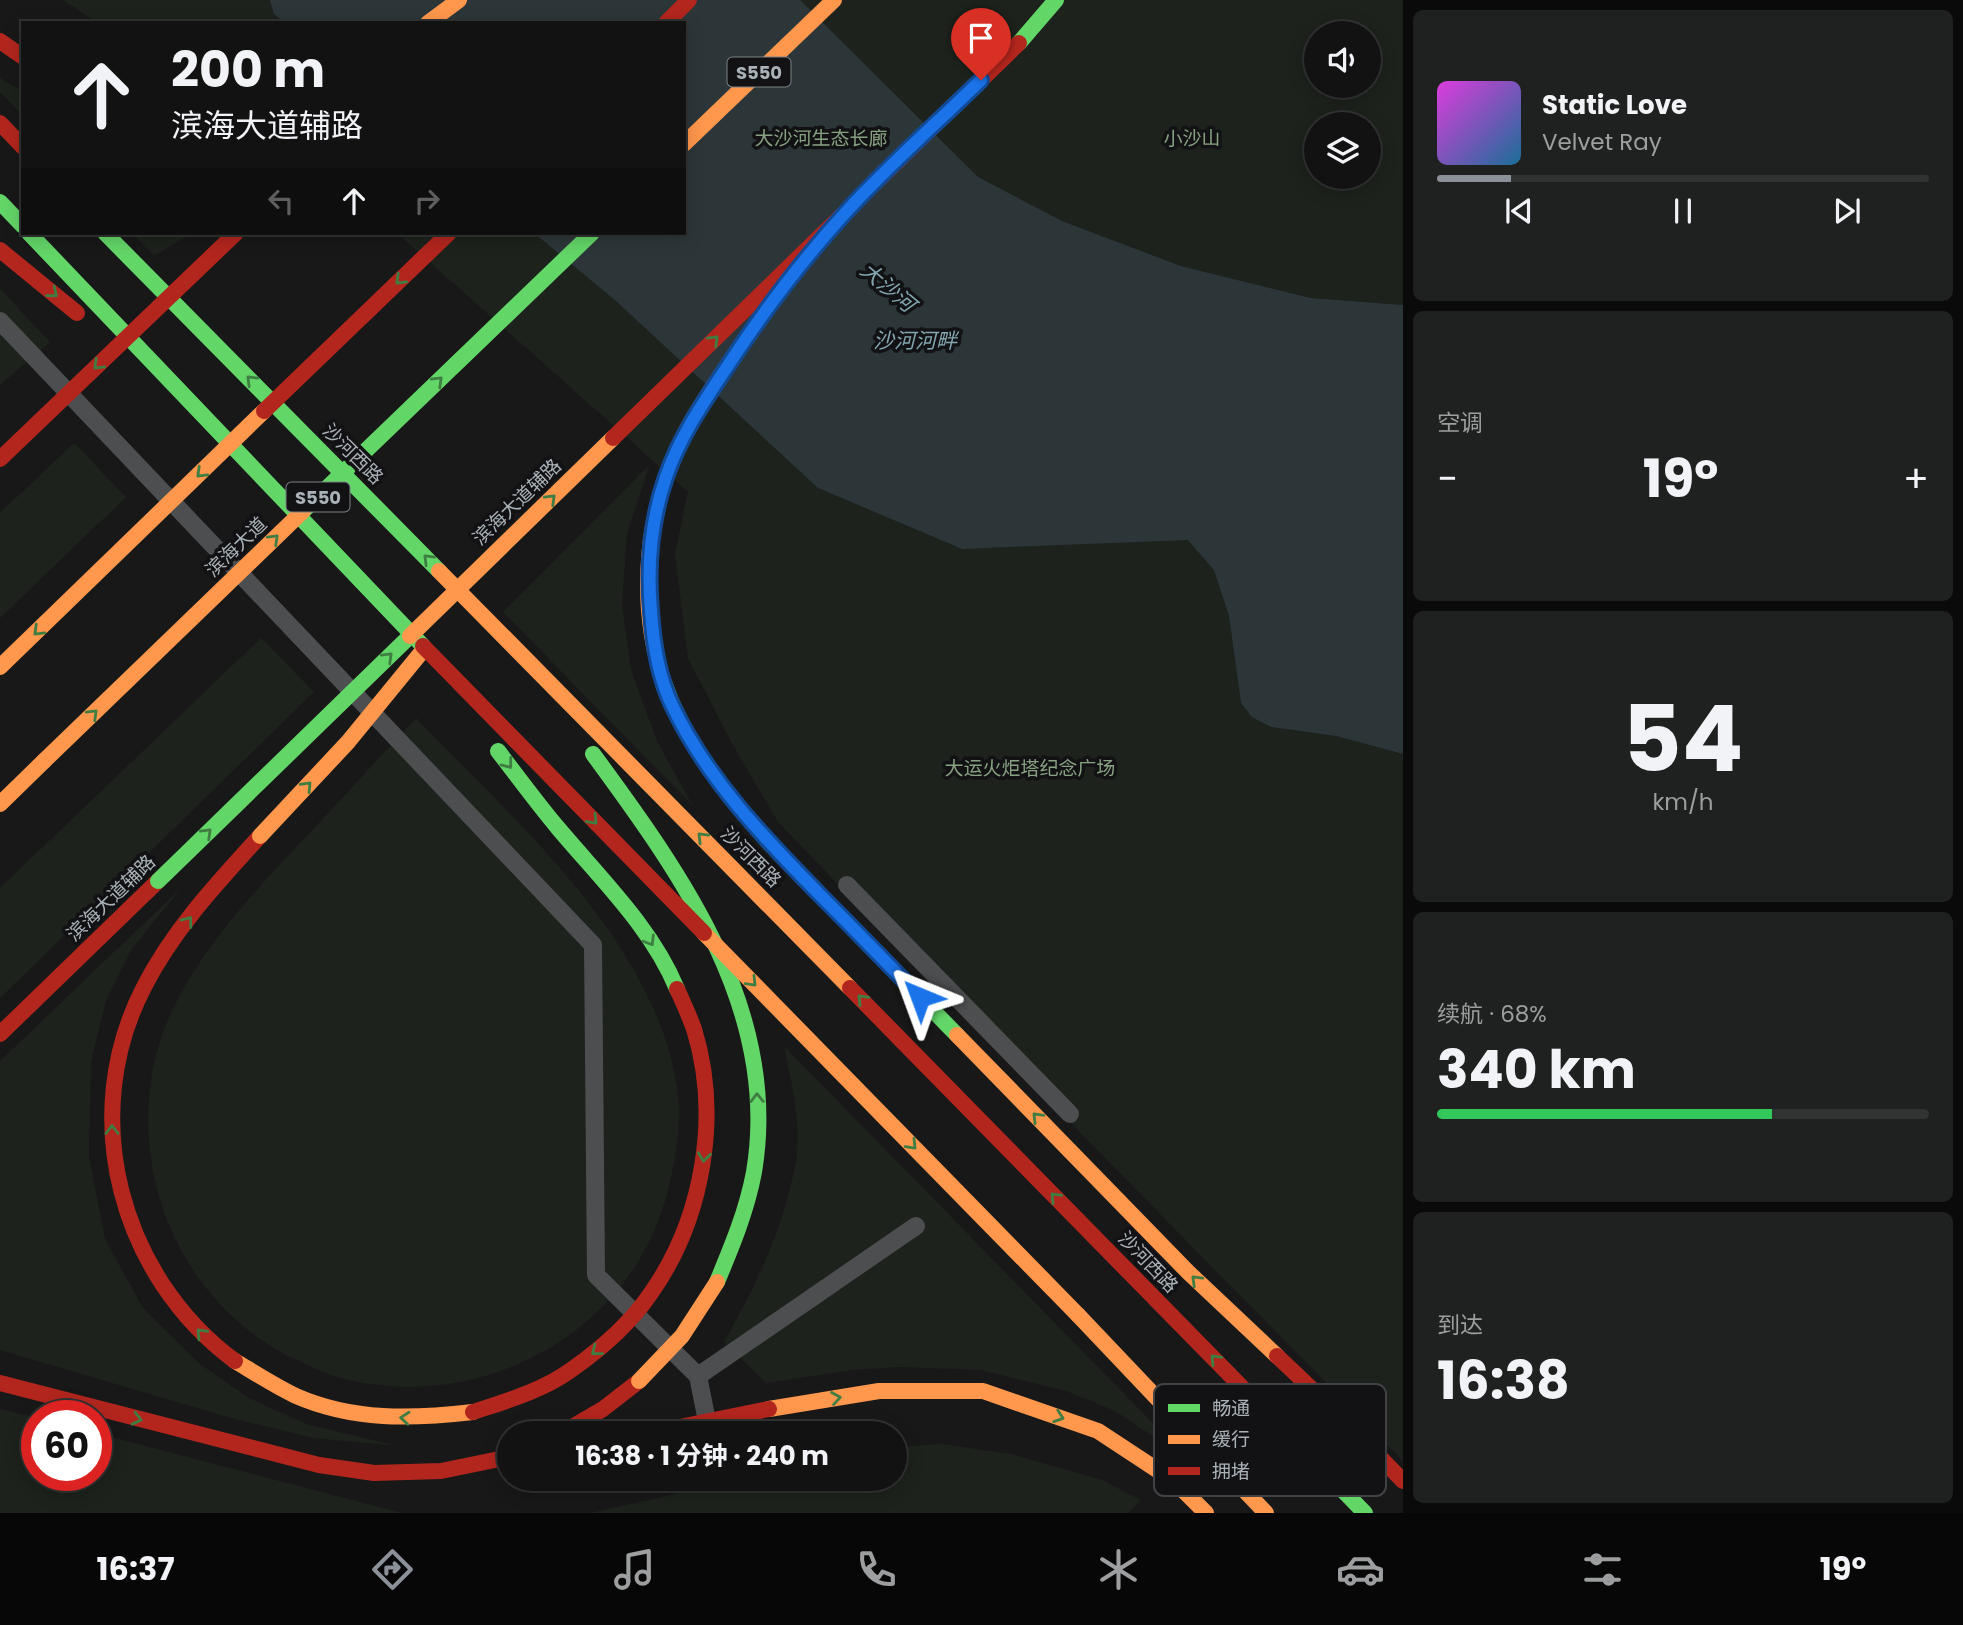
<!DOCTYPE html>
<html lang="zh">
<meta charset="utf-8">
<style>
body{margin:0;font-family:Poppins,"Noto Sans SC",sans-serif;background:#1f2020;color:#f1f3f6;height:100vh;display:flex;flex-direction:column;font-size:26px;white-space:nowrap}
*{box-sizing:border-box;margin:0}
p{font-size:23px;color:#9c9e9f}
.icon{flex:none;width:38px;height:38px;fill:none;stroke:currentColor;stroke-width:2;stroke-linecap:round;stroke-linejoin:round}
.map{position:relative;flex:1;overflow:hidden}
.drawer{display:flex;flex-direction:column;gap:10px;padding:10px;background:#0a0a0a;width:560px}
.drawer>*{flex:none}
.banner{position:absolute;left:21px;top:21px;width:665px;height:214px;border-radius:0px;box-shadow:0 4px 18px #0003,0 0 0 2px #313232;background:#121212;color:#f1f3f6;overflow:hidden}
.fabs{position:absolute;left:1304px;top:21px;display:grid;gap:14px}
.fabs a{display:grid;place-items:center;width:77px;height:77px;border-radius:50%;background:#121212;box-shadow:0 4px 18px #0003,0 0 0 2px #313232;font-size:35px}
.speed{position:absolute;left:21px;top:1400px;display:flex;gap:14px;font-size:35px;font-weight:700;text-align:center}
.speed>*{display:grid;place-content:center;width:91px;height:91px;border-radius:50%;background:#121212;box-shadow:0 4px 18px #0003,0 0 0 2px #313232;line-height:1}
.speed .limit{border:10px solid #d22;background:#fff;color:#111}
.pin{position:absolute;display:grid;place-items:center;width:60px;height:60px;color:#fff;margin:-72px -30px;border-radius:50% 50% 50% 0;rotate:-45deg;box-shadow:0 0 7px #0007}
.pin .icon{rotate:45deg}
.me{position:absolute;width:77px;margin:-38px;rotate:316deg;stroke-linejoin:round;filter:drop-shadow(0 0 5px #0008)}
.turn{display:flex;align-items:center;gap:24px;height:147px;padding:0 35px;font-size:32px}
.turn .icon{width:91px;height:91px;stroke-width:2.5}
.turn b{display:block;font-size:49px;line-height:60px}
.lanes{display:flex;align-items:center;height:66px;padding:0 35px;background:#0003;justify-content:center;gap:35px;direction:ltr}
.lanes .off{opacity:.35}
.big{font-size:52px;font-weight:700;line-height:1.1}
.drawer .tile{flex:1;display:flex;flex-direction:column;justify-content:center;gap:10px;min-width:0;padding:0 24px;border-radius:10px;background:#1f2020}
.drawer .dial{align-items:center;gap:0}
.dial b{font-size:91px;line-height:1}
.song{display:flex;align-items:center;gap:21px}
.cover{width:84px;height:84px;border-radius:10px;background:linear-gradient(135deg,hsl(300 70% 55%),hsl(200 70% 35%))}
.played{height:7px;border-radius:4px;background:linear-gradient(90deg,#8c9099 15%,#313232 15%)}
.keys{display:flex;justify-content:space-around;direction:ltr}
.heat{display:flex;justify-content:space-between;align-items:center;font-size:38px;direction:ltr}
.charge{height:10px;border-radius:5px;background:linear-gradient(90deg,#34c759 68%,#313232 0)}
.trip{position:absolute;left:497px;top:1421px;width:410px;height:70px;border-radius:35px;background:#121212;box-shadow:0 4px 18px #0003,0 0 0 2px #313232;font-weight:700;line-height:70px;text-align:center}
.menu{display:flex;height:112px;justify-content:space-around;align-items:center;background:#070707;color:#9c9e9f}
.menu .icon{width:49px;height:49px}
.menu .selected{color:#8c9099}
.menu b{font-size:32px;color:#f1f3f6}
main{display:flex;flex:1;min-height:0}
.map>svg:first-child{display:block}
.green{fill:#1d221c;fill-rule:evenodd}
.water{fill:#2c3639}
.lines{fill:none;stroke-linecap:round;stroke-linejoin:round}
.lane{stroke:#4c4e50;stroke-width:18}
.fast{stroke:#63d668;stroke-width:16}
.slow{stroke:#ff974d;stroke-width:16}
.jam{stroke:#b3261e;stroke-width:16}
.fast-bridge{stroke:#63d668;stroke-width:16}
.slow-bridge{stroke:#ff974d;stroke-width:16}
.jam-bridge{stroke:#b3261e;stroke-width:16}
.oneway{stroke:#3f7e42}
.route-casing{stroke:#114b97;stroke-width:18}
.route{stroke:#1a73e8;stroke-width:12}
.labels{text-anchor:middle;dominant-baseline:central;stroke-width:7;stroke-linejoin:round;paint-order:stroke}
.shield{fill:#121214;stroke:#7c8287;stroke-width:2}
.shield-label{font-size:18px;font-weight:bold;fill:#aab2b8}
.park-label{font-size:19px;fill:#88a182;stroke:#121214}
.street-label{font-size:19px;fill:#aab2b8;stroke:#121214}
.water-label{font-size:21px;font-style:italic;fill:#83a7b0;stroke:#121214}
.key{fill:#121214;stroke:#404245;stroke-width:2}
.key-label{font-size:19px;fill:#aab2b8}
</style>
<main>
<div class="map">
<svg width="1403" height="1513" viewBox="0 0 1403 1513">
<rect width="100%" height="100%" fill="#181818"/>
<g class="green">
<path d="M 63,0 L 1403,0 L 1403,305 L 1311,298 L 1181,266 L 1062,221 L 978,178 L 818,488 L 962,549 L 1188,539 L 1214,569 L 1229,616 L 1241,703 L 1271,727 L 1336,736 L 1403,754 L 1403,1461 L 928,978 L 778,822 L 731,742 L 688,658 L 675,554 L 688,492 L 397,233 L 684,233 L 684,23 L 105,23 L 93,20 ZM 1316,33 L 1368,33 L 1368,86 L 1316,86 ZM 1316,124 L 1368,124 L 1368,177 L 1316,177 Z"/>
<path d="M 0,78 L 23,92 L 23,116 L 0,92 Z"/>
<path d="M 132,233 L 192,233 L 154,256 Z"/>
<path d="M 0,289 L 50,342 L 0,385 Z"/>
<path d="M 74,443 L 126,497 L 0,618 L 0,513 Z"/>
<path d="M 650,464 L 627,533 L 622,605 L 631,670 L 657,741 L 693,806 L 503,612 Z"/>
<path d="M 261,638 L 314,692 L 0,998 L 0,888 Z"/>
<path d="M 416,718 C 495,800 595,889 645,991 C 662,1024 674,1059 678,1095 C 681,1126 676,1157 669,1186 C 635,1334 477,1418 334,1376 C 323,1373 312,1367 301,1362 C 244,1337 200,1291 174,1236 C 143,1171 139,1089 167,1022 C 197,953 247,900 297,846 C 337,804 376,761 416,718 Z"/>
<path d="M 182,887 L 131,950 L 106,1001 L 91,1061 L 89,1156 L 105,1239 L 143,1308 L 200,1364 L 249,1398 L 306,1424 L 398,1446 L 313,1438 L 231,1418 L 0,1350 L 0,1061 Z"/>
<path d="M 784,1046 L 1191,1462 L 1115,1411 L 1066,1391 L 981,1370 L 899,1367 L 853,1370 L 766,1383 L 724,1342 C 752,1291 778,1241 791,1184 C 793,1174 797,1163 797,1152 C 800,1116 791,1080 784,1046 Z"/>
<path d="M 0,1409 L 37,1418 L 37,1475 L 96,1475 L 96,1433 L 402,1513 L 0,1513 Z"/>
<path d="M 943,1444 L 1011,1454 L 1102,1480 L 1141,1500 L 1129,1513 L 590,1513 L 743,1479 L 894,1479 L 894,1447 Z"/>
</g>
<path class="water" d="M 270,0 L 800,0 L 978,177 L 1062,221 L 1181,266 L 1311,298 L 1403,305 L 1403,754 L 1336,736 L 1271,727 L 1252,717 L 1241,703 L 1229,616 L 1214,570 L 1188,540 L 962,549 L 818,488 L 616,301 L 534,233 L 684,233 L 684,23 L 285,23 L 274,14 Z"/>
<g class="lines">
<g class="lane">
<path d="M 0,321 L 593,945 L 596,1275 L 698,1376 L 708,1426"/>
<path d="M 847,885 L 1070,1114"/>
<path d="M 698,1376 L 916,1226"/>
</g>
<g class="fast">
<path d="M 1019,43 L 1056,0"/>
<path d="M 0,202 L 23,226"/>
<path d="M 105,233 L 439,571"/>
<path d="M 663,680 C 685,744 726,794 770,844 L 957,1035"/>
<path d="M 593,754 C 682,875 781,1012 754,1172 C 747,1210 732,1246 717,1282"/>
<path d="M 1279,1425 L 1365,1513"/>
</g>
<g class="slow">
<path d="M 428,23 L 459,0"/>
<path d="M 684,144 L 834,0"/>
<path d="M 439,571 L 850,988"/>
<path d="M 663,680 C 640,611 644,528 672,461 C 685,428 705,399 725,369 C 744,341 762,313 784,287"/>
<path d="M 0,804 L 44,761"/>
<path d="M 957,1035 L 1189,1273 L 1277,1356"/>
<path d="M 1078,1315 L 1266,1513"/>
<path d="M 235,1361 C 255,1373 275,1386 296,1396 C 353,1421 412,1419 473,1412"/>
<path d="M 769,1409 L 879,1391 L 983,1391 L 1098,1431 L 1174,1481 L 1206,1513"/>
</g>
<g class="jam">
<path d="M 666,23 L 689,0"/>
<path d="M 0,41 L 23,57"/>
<path d="M 0,123 L 23,147"/>
<path d="M 850,988 L 1279,1425"/>
<path d="M 0,1034 L 158,881"/>
<path d="M 1277,1356 L 1335,1411 L 1403,1481"/>
<path d="M 235,1361 C 120,1276 77,1116 144,987 C 173,930 217,883 260,836"/>
<path d="M 0,1383 L 319,1465 L 374,1473 L 441,1471 L 509,1457"/>
<path d="M 562,1433 L 603,1409 L 639,1381"/>
</g>
<g class="fast-bridge">
<path d="M 29,233 L 423,646"/>
<path d="M 303,511 L 592,233"/>
<path d="M 498,751 C 518,777 537,803 558,828 C 600,878 652,928 677,989"/>
<path d="M 158,881 L 410,636"/>
</g>
<g class="slow-bridge">
<path d="M 410,636 L 613,438"/>
<path d="M 0,667 L 264,411"/>
<path d="M 44,761 L 303,511"/>
<path d="M 260,836 L 348,742 L 420,654"/>
<path d="M 704,933 L 1078,1315"/>
<path d="M 639,1381 L 682,1336 L 717,1282"/>
</g>
<g class="jam-bridge">
<path d="M 0,250 L 77,313"/>
<path d="M 264,411 L 449,233"/>
<path d="M 613,438 L 1019,43"/>
<path d="M 0,459 L 236,233"/>
<path d="M 423,646 L 704,933"/>
<path d="M 473,1412 C 506,1401 542,1391 571,1370 C 601,1349 630,1324 651,1293 C 703,1219 721,1116 694,1029 C 689,1015 683,1002 677,989"/>
<path d="M 655,1432 L 769,1409"/>
</g>
</g>
<defs><path id="oneway-chevron" d="M-2-3.5L2.5 0L-2 3.5" fill="none" stroke-width="1.6" stroke-linecap="round" stroke-linejoin="round" transform="scale(1.75)"/></defs>
<g class="oneway">
<use href="#oneway-chevron" transform="translate(400 280) rotate(136)"/>
<use href="#oneway-chevron" transform="translate(53 293) rotate(39)"/>
<use href="#oneway-chevron" transform="translate(714 340) rotate(-44)"/>
<use href="#oneway-chevron" transform="translate(98 365) rotate(136)"/>
<use href="#oneway-chevron" transform="translate(251 380) rotate(-135)"/>
<use href="#oneway-chevron" transform="translate(438 381) rotate(-44)"/>
<use href="#oneway-chevron" transform="translate(201 473) rotate(136)"/>
<use href="#oneway-chevron" transform="translate(551 499) rotate(-44)"/>
<use href="#oneway-chevron" transform="translate(274 539) rotate(-44)"/>
<use href="#oneway-chevron" transform="translate(428 559) rotate(-135)"/>
<use href="#oneway-chevron" transform="translate(38 631) rotate(136)"/>
<use href="#oneway-chevron" transform="translate(388 657) rotate(-44)"/>
<use href="#oneway-chevron" transform="translate(93 714) rotate(-44)"/>
<use href="#oneway-chevron" transform="translate(508 764) rotate(53)"/>
<use href="#oneway-chevron" transform="translate(307 786) rotate(-47)"/>
<use href="#oneway-chevron" transform="translate(593 820) rotate(46)"/>
<use href="#oneway-chevron" transform="translate(207 833) rotate(-44)"/>
<use href="#oneway-chevron" transform="translate(702 837) rotate(-135)"/>
<use href="#oneway-chevron" transform="translate(188 921) rotate(-53)"/>
<use href="#oneway-chevron" transform="translate(650 941) rotate(58)"/>
<use href="#oneway-chevron" transform="translate(752 982) rotate(46)"/>
<use href="#oneway-chevron" transform="translate(862 999) rotate(-134)"/>
<use href="#oneway-chevron" transform="translate(757 1098) rotate(-91)"/>
<use href="#oneway-chevron" transform="translate(1037 1117) rotate(-134)"/>
<use href="#oneway-chevron" transform="translate(112 1130) rotate(-90)"/>
<use href="#oneway-chevron" transform="translate(912 1145) rotate(46)"/>
<use href="#oneway-chevron" transform="translate(704 1157) rotate(97)"/>
<use href="#oneway-chevron" transform="translate(1055 1197) rotate(-134)"/>
<use href="#oneway-chevron" transform="translate(1196 1280) rotate(-136)"/>
<use href="#oneway-chevron" transform="translate(201 1333) rotate(-134)"/>
<use href="#oneway-chevron" transform="translate(596 1351) rotate(142)"/>
<use href="#oneway-chevron" transform="translate(1215 1359) rotate(-134)"/>
<use href="#oneway-chevron" transform="translate(836 1398) rotate(-9)"/>
<use href="#oneway-chevron" transform="translate(1059 1417) rotate(19)"/>
<use href="#oneway-chevron" transform="translate(405 1418) rotate(-175)"/>
<use href="#oneway-chevron" transform="translate(137 1419) rotate(14)"/>
</g>
<g class="lines">
<defs>
<path id="route" d="M 920,997 C 887,963 854,929 821,896 C 764,838 707,779 672,705 C 658,676 653,642 651,611 C 647,566 651,520 666,477 C 679,439 701,406 723,373 C 760,316 801,261 847,211 C 889,165 936,124 981,80"/>
</defs>
<use href="#route" class="route-casing"/>
<use href="#route" class="route"/>
</g>
<g class="labels">
<g class="shield">
<rect x="727.5" y="57.5" width="63" height="29" rx="5"/>
<rect x="286.5" y="482.5" width="63" height="29" rx="5"/>
</g>
<g class="shield-label">
<text x="759" y="72">S550</text>
<text x="318" y="497">S550</text>
</g>
<g class="park-label">
<text x="821" y="138">大沙河生态长廊</text>
<text x="1192" y="138">小沙山</text>
<text x="1030" y="768">大运火炬塔纪念广场</text>
</g>
<g class="street-label">
<text transform="translate(353 454) rotate(45)">沙河西路</text>
<text transform="translate(517 502) rotate(-44)">滨海大道辅路</text>
<text transform="translate(236 547) rotate(-44)">滨海大道</text>
<text transform="translate(751 857) rotate(45)">沙河西路</text>
<text transform="translate(111 898) rotate(-44)">滨海大道辅路</text>
<text transform="translate(1148 1262) rotate(46)">沙河西路</text>
</g>
<g class="water-label">
<text transform="translate(888 287) rotate(40)">大沙河</text>
<text x="915" y="340">沙河河畔</text>
</g>
</g>
<rect x="1154" y="1384" width="232" height="112" rx="10" class="key"/>
<rect x="1168" y="1404" width="32" height="8" fill="#63d668"/>
<rect x="1168" y="1435" width="32" height="9" fill="#ff974d"/>
<rect x="1168" y="1467" width="32" height="8" fill="#b3261e"/>
<g class="key-label">
<text x="1212" y="1415">畅通</text>
<text x="1212" y="1446">缓行</text>
<text x="1212" y="1478">拥堵</text>
</g>
</svg>
<div class="fabs">
<a><svg class="icon" aria-label="sound" viewBox="0 0 24 24"><path d="M4 9h4l5-4v14l-5-4H4zM17 9q2 3 0 6"/></svg></a>
<a><svg class="icon" aria-label="layers" viewBox="0 0 24 24"><path d="M12 4l9 5-9 5-9-5zM3 14l9 5 9-5"/></svg></a>
</div>
<div class="speed"><div class="limit">60</div></div>
<div class="pin" style="left:981px;top:80px;background:#d93025"><svg class="icon" aria-label="arrive" viewBox="0 0 24 24"><path d="M6 21V4h12l-3 4 3 4H6"/></svg></div>
<svg class="me" style="left:920px;top:997px" viewBox="-20 -20 40 40"><path d="M0-17L14 15 0 8-14 15z" fill="#1a73e8" stroke="#fff" stroke-width="4"/></svg>
<div class="trip">16:38 · 1 分钟 · 240 m</div>
<div class="banner">
<div class="turn"><svg class="icon" aria-label="ahead" viewBox="0 0 24 24"><path d="M12 20V5M6 11l6-6 6 6"/></svg><div><b>200 m</b>滨海大道辅路</div></div>
<div class="lanes"><svg class="icon off" aria-label="left" viewBox="0 0 24 24"><path d="M17 20v-9H6M10 6l-5 5 5 5"/></svg><svg class="icon" aria-label="ahead" viewBox="0 0 24 24"><path d="M12 20V5M6 11l6-6 6 6"/></svg><svg class="icon off" aria-label="right" viewBox="0 0 24 24"><path d="M7 20v-9h11M14 6l5 5-5 5"/></svg></div>
</div>
</div>
<section class="drawer">
<div class="tile">
<div class="song"><i class="cover"></i><div><b>Static Love</b><p>Velvet Ray</p></div></div>
<div class="played"></div>
<div class="keys"><svg class="icon" aria-label="previous" viewBox="0 0 24 24"><path d="M18 5L8 12l10 7zM5 5v14"/></svg><svg class="icon" aria-label="pause" viewBox="0 0 24 24"><path d="M8 5v14M16 5v14"/></svg><svg class="icon" aria-label="next" viewBox="0 0 24 24"><path d="M6 5l10 7-10 7zM19 5v14"/></svg></div>
</div>
<div class="tile"><p>空调</p>
<div class="heat"><a>−</a><b class="big">19°</b><a>+</a></div>
</div>
<div class="tile dial"><b>54</b><p>km/h</p></div>
<div class="tile"><p>续航 · 68%</p><b class="big">340 km</b><div class="charge"></div></div>
<div class="tile"><p>到达</p><b class="big">16:38</b></div>
</section>
</main>
<nav class="menu">
<b>16:37</b>
<svg class="icon selected" aria-label="directions" viewBox="0 0 24 24"><path d="M12 3l9 9-9 9-9-9zM9 14v-3h6M13 9l2 2-2 2"/></svg>
<svg class="icon" aria-label="music" viewBox="0 0 24 24"><path d="M9 18V5l10-2v13"/><circle cx="6" cy="18" r="3"/><circle cx="16" cy="16" r="3"/></svg>
<svg class="icon" aria-label="phone" viewBox="0 0 24 24"><path d="M5 4h4l2 5-3 2q2 4 5 5l2-3 5 2v4C11 20 4 13 5 4z"/></svg>
<svg class="icon" aria-label="climate" viewBox="0 0 24 24"><path d="M12 3v18M4 7l16 10M4 17L20 7"/></svg>
<svg class="icon" aria-label="car" viewBox="0 0 24 24"><path d="M5 17H2v-5l4-1 3-4h7l3 4 3 1v5h-3M9 17h6M6 11h13"/><circle cx="7" cy="17" r="2"/><circle cx="17" cy="17" r="2"/></svg>
<svg class="icon" aria-label="filters" viewBox="0 0 24 24"><path d="M4 7h16M4 17h16"/><circle cx="9" cy="7" r="2"/><circle cx="15" cy="17" r="2"/></svg>
<b>19°</b>
</nav>
